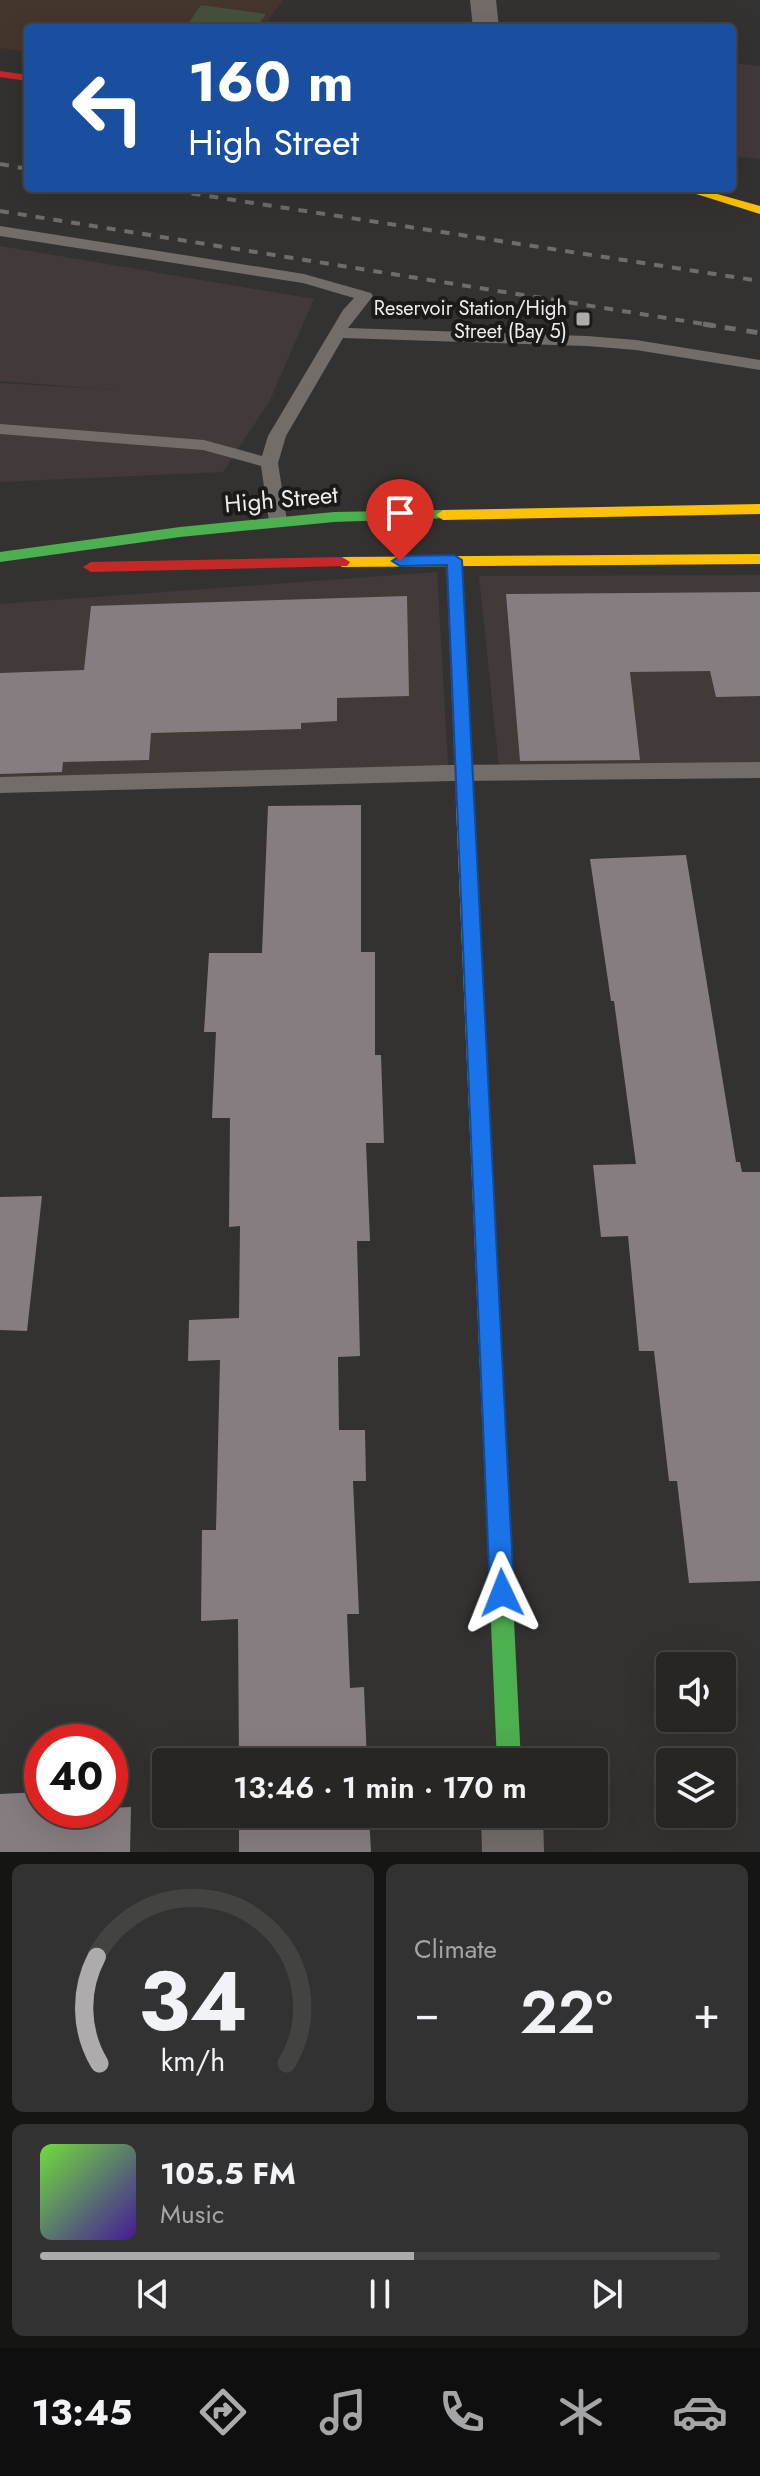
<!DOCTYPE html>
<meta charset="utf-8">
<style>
body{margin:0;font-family:Jost,sans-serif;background:#333232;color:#f1f3f6;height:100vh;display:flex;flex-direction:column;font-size:30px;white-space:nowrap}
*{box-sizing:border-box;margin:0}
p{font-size:26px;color:#a4a5a7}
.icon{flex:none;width:44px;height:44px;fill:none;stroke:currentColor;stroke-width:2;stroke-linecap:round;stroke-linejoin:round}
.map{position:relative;height:1852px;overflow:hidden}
.side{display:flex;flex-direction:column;gap:12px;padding:12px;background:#151514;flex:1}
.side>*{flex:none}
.top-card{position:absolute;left:24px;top:24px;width:712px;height:168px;border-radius:8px;box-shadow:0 8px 32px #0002,0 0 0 2px #434342;background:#1a4fa0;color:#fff;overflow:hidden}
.fabs{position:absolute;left:656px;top:1652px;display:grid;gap:16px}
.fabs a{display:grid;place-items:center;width:80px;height:80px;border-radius:8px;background:#272625;box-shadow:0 8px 32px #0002,0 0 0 2px #434342;font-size:40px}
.speed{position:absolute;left:24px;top:1724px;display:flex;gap:16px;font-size:40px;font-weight:700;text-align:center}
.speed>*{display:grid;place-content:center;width:104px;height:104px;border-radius:50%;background:#272625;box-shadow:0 8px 32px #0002,0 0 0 2px #434342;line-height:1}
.speed .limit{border:12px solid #d22;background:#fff;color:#111}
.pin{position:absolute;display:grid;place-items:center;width:68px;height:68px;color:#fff;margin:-82px -34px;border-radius:50% 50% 50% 0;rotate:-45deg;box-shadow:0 0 8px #0007}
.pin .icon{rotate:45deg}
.me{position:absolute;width:88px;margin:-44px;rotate:358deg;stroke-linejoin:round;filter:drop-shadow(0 0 6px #0008)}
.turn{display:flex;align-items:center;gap:28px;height:168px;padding:0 32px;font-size:36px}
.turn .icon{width:104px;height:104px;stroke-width:2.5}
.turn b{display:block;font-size:56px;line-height:68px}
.big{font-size:60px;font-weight:600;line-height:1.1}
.side .widget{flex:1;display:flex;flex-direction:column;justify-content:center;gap:12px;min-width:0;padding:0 28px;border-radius:12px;background:#333232}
.side .dial{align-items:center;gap:0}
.dial svg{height:208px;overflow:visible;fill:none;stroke:#434342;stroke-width:7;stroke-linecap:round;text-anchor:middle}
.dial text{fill:#f1f3f6;stroke:none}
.song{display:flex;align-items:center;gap:24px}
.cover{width:96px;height:96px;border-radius:12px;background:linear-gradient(135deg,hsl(100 70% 55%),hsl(260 70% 35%))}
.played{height:8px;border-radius:4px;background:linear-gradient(90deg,#adabab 55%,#434342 55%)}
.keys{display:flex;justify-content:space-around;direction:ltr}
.heat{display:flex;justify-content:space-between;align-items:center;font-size:44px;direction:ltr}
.side .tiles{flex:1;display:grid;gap:12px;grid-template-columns:1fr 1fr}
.widget:last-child{grid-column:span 2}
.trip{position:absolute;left:152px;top:1748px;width:456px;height:80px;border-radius:8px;background:#272625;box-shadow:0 8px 32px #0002,0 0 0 2px #434342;font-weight:600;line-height:80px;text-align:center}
.menu{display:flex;height:128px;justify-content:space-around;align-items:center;background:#100f0f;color:#a4a5a7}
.menu .icon{width:56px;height:56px}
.menu .on{color:#adabab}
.menu b{font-size:36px;color:#f1f3f6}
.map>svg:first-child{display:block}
.built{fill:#423a38}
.education{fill:#44352d}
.green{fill:#45503d}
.building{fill:#867d80}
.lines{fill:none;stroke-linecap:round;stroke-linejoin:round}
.lane{fill:#736d6a;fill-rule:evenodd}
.street{fill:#736d6a;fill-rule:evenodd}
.fast{fill:#4caf50;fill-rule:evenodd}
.slow{fill:#ffc107;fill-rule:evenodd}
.jam{fill:#c62828;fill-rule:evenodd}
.rail-far1{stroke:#706c6b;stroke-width:4;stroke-dasharray:9 9;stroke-linecap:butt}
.rail{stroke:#706c6b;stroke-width:5;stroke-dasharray:11 11;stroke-linecap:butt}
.route{fill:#1a73e8;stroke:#114b97;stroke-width:2}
.poi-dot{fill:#adabab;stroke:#1b1a19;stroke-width:3}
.labels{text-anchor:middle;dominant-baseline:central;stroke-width:8;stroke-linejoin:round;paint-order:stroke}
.far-poi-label{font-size:20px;fill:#eeecec;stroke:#1b1a19;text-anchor:end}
.street-label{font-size:24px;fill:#eeecec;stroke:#1b1a19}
</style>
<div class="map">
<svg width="760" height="1852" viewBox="0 0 760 1852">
<rect width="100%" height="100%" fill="#343231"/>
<g class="built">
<path d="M 732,63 L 760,66 L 760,159 L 732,156 Z"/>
<path d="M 0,246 L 314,299 L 269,402 L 223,472 L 0,482 L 0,383 L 115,390 L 0,381 Z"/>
<path d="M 437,572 L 449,782 L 0,792 L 0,604 Z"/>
<path d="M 760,575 L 760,763 L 499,767 L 479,576 Z"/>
</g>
<path class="education" d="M 0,0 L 283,0 L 263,28 L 28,28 L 28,52 L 0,48 Z"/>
<path class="green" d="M 201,5 L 266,14 L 256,28 L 185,28 Z"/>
<g class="building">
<path d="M 760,592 L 760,696 L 716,697 L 710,671 L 630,672 L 640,760 L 520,761 L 506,594 Z"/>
<path d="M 407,596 L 409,696 L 337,698 L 337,721 L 301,723 L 301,729 L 151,733 L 149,760 L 63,762 L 62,772 L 0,774 L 0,673 L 84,670 L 91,606 Z"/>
<path d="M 361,805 L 361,952 L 375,952 L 375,1055 L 381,1055 L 384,1143 L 366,1143 L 370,1241 L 357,1241 L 360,1356 L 338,1357 L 339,1430 L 365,1430 L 366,1481 L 353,1481 L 359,1614 L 347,1614 L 350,1688 L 364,1687 L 367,1762 L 239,1762 L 238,1619 L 201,1621 L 202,1530 L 216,1530 L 220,1360 L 188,1361 L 189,1320 L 239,1318 L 240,1226 L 229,1227 L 230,1118 L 212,1118 L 216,1032 L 204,1032 L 209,953 L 262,953 L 268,806 Z"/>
<path d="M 686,855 L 736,1162 L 740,1162 L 742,1172 L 760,1172 L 760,1581 L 689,1583 L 677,1481 L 669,1481 L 654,1351 L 639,1351 L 628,1236 L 601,1237 L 593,1165 L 636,1164 L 614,1001 L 611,1001 L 590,859 Z"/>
<path d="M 42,1196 L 27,1331 L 0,1330 L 0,1197 Z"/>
<path d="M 42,1792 L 42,1811 L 131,1807 L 130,1852 L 0,1852 L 0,1794 Z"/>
<path d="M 239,1814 L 369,1814 L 371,1852 L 239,1852 Z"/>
</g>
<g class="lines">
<g class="lane">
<path d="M 0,226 L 304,274 L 371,293 L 373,296 L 348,328 L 587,336 L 636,340 L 760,360 L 760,370 L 636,350 L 587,346 L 343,338 L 286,436 L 278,463 L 287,521 L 278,527 L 269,521 L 261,466 L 203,450 L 0,434 L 0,424 L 204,440 L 262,456 L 268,436 L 343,310 L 354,298 L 303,283 L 0,236 Z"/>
<path d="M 760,762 L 760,778 L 447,781 L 0,793 L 0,777 L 447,765 Z"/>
</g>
<g class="street">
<path d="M 470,0 L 496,0 L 499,28 L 473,28 Z"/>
<path d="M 481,1814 L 543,1814 L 544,1852 L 482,1852 Z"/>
</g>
<g class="fast">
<path d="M 443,510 L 448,512 L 448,518 L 334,522 L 180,537 L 0,562 L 0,552 L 180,527 L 334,512 Z"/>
<path d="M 493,1407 L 501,1410 L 504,1417 L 521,1762 L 497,1762 L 482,1417 L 485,1410 Z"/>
</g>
<g class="slow">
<path d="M 677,188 L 696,188 L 760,206 L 760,214 Z"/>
<path d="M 760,504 L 760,514 L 443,520 L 436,515 L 443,510 Z"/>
<path d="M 760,554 L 760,564 L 342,567 L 334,562 L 342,557 Z"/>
<path d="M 465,800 L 474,806 L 504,1417 L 501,1424 L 493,1427 L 485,1424 L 482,1417 L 456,806 Z"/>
</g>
<g class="jam">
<path d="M 0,71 L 28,75 L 28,81 L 0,77 Z"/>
<path d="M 454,555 L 462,560 L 474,806 L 465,812 L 456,806 L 446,560 Z"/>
<path d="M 342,557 L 350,562 L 347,566 L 91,572 L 83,567 L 91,562 Z"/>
</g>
<g class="rail-far1">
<path d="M 0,164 L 28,169"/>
<path d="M 156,188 L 760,281"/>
<path d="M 0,211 L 716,326"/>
</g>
<path class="rail" d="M 703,324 L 760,333"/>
</g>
<path class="route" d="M 454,555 L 462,560 L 514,1593 L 510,1601 L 502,1605 L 493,1601 L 490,1593 L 447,565 L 400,566 L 392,561 L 400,556 Z"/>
<rect class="poi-dot" x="575" y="311" width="16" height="16" rx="4"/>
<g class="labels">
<g class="far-poi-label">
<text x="567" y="308">Reservoir Station/High<tspan x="567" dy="23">Street (Bay 5)</tspan></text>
</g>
<g class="street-label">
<text transform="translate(281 499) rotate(-5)">High Street</text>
</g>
</g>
</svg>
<div class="fabs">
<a><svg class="icon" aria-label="sound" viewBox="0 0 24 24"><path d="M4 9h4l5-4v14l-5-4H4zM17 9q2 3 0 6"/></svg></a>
<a><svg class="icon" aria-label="layers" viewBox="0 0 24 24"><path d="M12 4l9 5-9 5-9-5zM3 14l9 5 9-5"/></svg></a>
</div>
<div class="speed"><div class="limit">40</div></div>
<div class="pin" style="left:400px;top:561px;background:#d93025"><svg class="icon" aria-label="arrive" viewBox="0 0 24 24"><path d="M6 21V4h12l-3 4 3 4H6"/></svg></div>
<svg class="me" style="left:502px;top:1593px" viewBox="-20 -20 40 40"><path d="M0-17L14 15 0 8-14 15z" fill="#1a73e8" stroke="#fff" stroke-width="4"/></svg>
<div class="trip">13:46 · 1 min · 170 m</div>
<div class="top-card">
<div class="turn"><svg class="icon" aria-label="left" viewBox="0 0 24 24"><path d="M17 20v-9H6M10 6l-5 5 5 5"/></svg><div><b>160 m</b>High Street</div></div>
</div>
</div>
<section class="side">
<div class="tiles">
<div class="widget dial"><svg viewBox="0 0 100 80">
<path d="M14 69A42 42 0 1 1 86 69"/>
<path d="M14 69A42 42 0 0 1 13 28" stroke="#adabab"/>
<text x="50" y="56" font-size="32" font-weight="700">34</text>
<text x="50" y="72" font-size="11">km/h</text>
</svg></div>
<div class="widget"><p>Climate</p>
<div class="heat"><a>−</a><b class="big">22°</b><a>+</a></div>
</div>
<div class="widget">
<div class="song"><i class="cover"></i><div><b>105.5 FM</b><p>Music</p></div></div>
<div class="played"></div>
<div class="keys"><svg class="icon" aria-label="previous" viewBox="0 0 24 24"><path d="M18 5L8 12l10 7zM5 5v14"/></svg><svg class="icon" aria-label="pause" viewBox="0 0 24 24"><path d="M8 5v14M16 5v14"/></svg><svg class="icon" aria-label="next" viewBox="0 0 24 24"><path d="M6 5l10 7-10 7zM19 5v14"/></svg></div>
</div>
</div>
</section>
<nav class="menu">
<b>13:45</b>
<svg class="icon on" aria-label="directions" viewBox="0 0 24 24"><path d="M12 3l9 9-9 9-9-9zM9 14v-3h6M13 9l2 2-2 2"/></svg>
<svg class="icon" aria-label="music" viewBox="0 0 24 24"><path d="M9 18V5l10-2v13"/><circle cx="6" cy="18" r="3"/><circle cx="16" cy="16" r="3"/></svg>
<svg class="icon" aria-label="phone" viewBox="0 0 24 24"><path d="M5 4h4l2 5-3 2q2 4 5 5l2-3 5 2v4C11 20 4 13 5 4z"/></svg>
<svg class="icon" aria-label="climate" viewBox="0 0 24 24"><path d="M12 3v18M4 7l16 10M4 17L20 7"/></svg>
<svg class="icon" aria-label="car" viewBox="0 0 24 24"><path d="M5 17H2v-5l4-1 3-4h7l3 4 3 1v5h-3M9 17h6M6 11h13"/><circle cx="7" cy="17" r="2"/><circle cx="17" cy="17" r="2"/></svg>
</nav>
